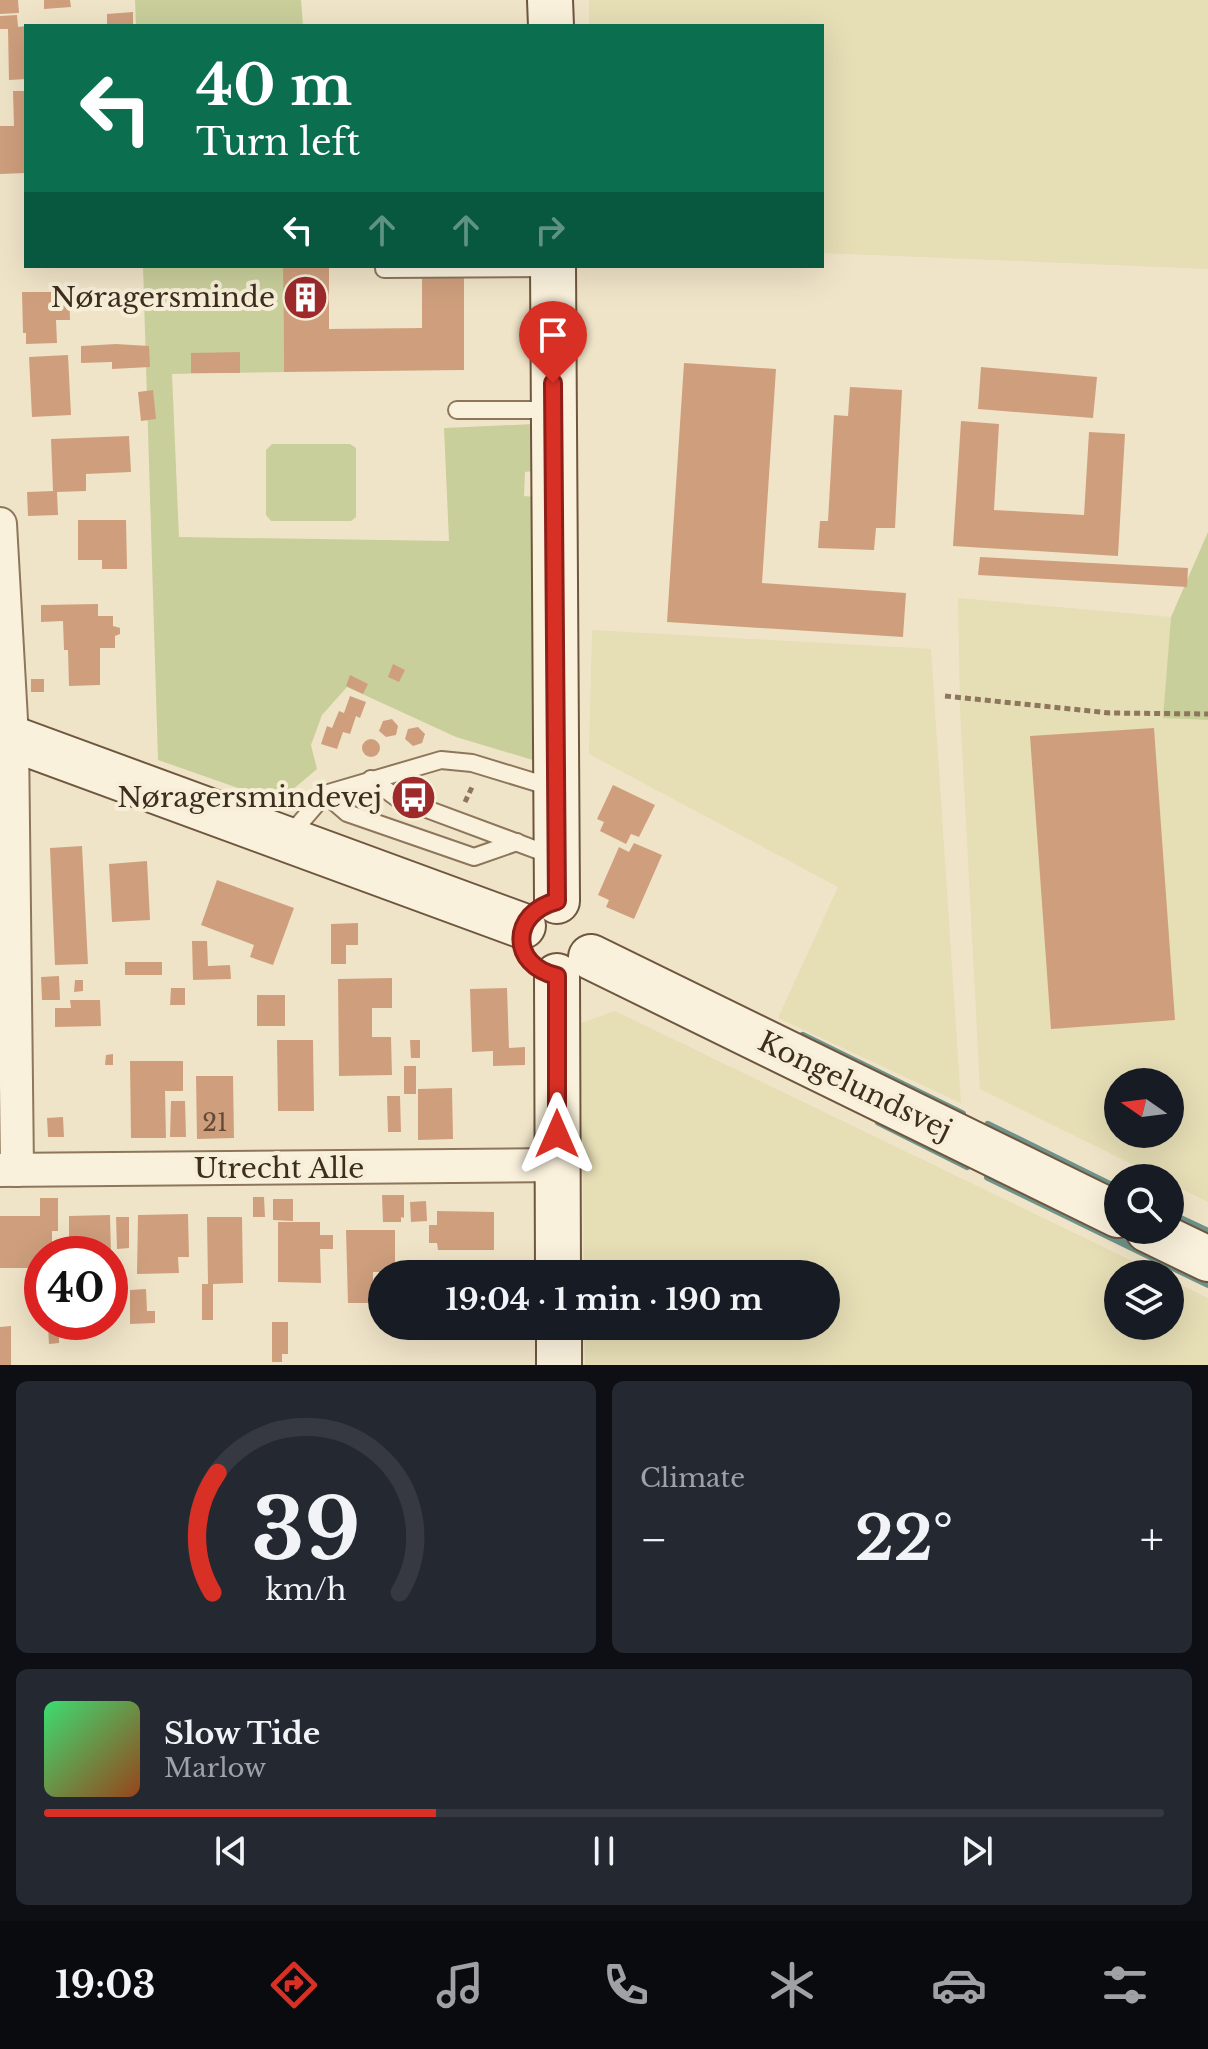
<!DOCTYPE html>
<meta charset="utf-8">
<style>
body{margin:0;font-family:"Libre Baskerville",serif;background:#242831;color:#f1f3f6;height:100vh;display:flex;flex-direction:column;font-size:30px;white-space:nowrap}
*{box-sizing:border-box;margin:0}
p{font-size:26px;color:#9ea1a6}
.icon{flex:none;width:44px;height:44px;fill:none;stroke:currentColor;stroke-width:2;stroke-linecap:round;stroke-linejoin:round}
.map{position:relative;height:1365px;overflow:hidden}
.sheet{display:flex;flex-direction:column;gap:16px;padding:16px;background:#0d0f14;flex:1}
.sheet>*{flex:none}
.top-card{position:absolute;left:24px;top:24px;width:800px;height:244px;border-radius:0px;box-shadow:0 8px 32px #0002;background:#0b6e4f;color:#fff;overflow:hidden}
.needle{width:52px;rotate:284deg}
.fabs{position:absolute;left:1104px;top:1068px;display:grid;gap:16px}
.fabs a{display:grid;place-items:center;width:80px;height:80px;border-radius:50%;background:#171b24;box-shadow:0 8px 32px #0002;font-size:40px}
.speed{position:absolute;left:24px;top:1236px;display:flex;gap:16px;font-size:40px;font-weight:700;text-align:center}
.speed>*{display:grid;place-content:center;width:104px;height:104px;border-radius:50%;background:#171b24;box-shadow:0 8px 32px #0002;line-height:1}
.speed .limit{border:12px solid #d22;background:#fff;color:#111}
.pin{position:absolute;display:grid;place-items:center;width:68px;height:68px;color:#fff;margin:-82px -34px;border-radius:50% 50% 50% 0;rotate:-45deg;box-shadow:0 0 8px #0007}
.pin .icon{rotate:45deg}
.me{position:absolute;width:88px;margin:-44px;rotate:0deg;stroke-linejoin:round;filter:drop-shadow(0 0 6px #0008)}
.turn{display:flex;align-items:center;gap:28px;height:168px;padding:0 40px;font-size:36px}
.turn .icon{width:104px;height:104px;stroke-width:2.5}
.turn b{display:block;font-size:56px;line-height:68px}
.lanes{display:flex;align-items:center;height:76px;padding:0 40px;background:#0003;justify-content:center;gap:40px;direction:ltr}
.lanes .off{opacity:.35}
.big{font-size:60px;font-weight:800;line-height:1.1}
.sheet .card{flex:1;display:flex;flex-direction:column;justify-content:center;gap:12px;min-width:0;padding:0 28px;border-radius:12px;background:#242831}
.sheet .dial{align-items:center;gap:0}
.dial svg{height:208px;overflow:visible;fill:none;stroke:#363941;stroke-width:7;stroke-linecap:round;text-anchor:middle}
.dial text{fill:#f1f3f6;stroke:none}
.song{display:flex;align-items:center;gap:24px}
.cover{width:96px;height:96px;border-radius:12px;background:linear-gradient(135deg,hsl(140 70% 55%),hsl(20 70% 35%))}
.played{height:8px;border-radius:4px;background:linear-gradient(90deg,#d93025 35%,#363941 35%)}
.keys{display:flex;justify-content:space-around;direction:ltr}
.heat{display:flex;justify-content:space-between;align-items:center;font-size:44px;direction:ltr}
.sheet .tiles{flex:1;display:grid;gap:16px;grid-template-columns:1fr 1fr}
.card:last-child{grid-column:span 2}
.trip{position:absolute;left:368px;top:1260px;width:472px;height:80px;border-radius:40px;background:#171b24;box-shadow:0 8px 32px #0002;font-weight:800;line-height:80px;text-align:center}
.tab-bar{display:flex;height:128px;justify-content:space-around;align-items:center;background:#090b0e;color:#9ea1a6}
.tab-bar .icon{width:56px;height:56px}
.tab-bar .selected{color:#d93025}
.tab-bar b{font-size:36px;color:#f1f3f6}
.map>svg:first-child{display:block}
.farmland{fill:#e6deb5;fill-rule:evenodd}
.green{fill:#c9cf9b}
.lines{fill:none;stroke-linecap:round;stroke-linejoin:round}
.stream{stroke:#6f938a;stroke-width:8}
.building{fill:#cf9f7d}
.lane-casing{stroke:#8d765c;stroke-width:20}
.street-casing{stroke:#8d765c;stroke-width:36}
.secondary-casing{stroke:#6f573f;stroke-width:48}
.path{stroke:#8d765c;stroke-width:5;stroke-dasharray:6 4;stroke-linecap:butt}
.lane{stroke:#faf1dc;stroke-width:16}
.street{stroke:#faf1dc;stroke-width:32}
.secondary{stroke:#faf1dc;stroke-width:44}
.route-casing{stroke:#8d1f18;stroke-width:20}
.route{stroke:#d93025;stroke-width:14}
.labels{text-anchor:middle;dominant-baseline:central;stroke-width:8;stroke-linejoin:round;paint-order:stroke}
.number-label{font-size:24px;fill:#624a37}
.poi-label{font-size:28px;fill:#3d2e20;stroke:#f7eed8;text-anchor:end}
.street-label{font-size:28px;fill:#3d2e20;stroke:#f7eed8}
</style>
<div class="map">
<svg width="1208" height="1365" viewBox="0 0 1208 1365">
<rect width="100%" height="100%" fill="#f0e4c8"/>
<g class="farmland">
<path d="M 589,0 L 1208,0 L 1208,269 L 822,253 L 822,26 L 589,26 Z"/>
<path d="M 958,598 L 1171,617 L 1164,717 L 1208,720 L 1208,1202 L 1170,1183 L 1170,1178 L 1160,1178 L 980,1089 L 960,708 ZM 1118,1082 L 1170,1082 L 1170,1134 L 1118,1134 Z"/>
<path d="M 592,630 L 931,649 L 961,1103 L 778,1018 L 838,887 L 589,754 Z"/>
<path d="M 615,1011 L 1159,1274 L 1118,1274 L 1118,1326 L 1170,1326 L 1170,1280 L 1208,1298 L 1208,1365 L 585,1365 L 584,1326 L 826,1326 L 826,1274 L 584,1274 L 581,1023 Z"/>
</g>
<g class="green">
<path d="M 135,0 L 301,0 L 303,26 L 136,26 Z"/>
<path d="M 143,266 L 283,266 L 284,372 L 172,374 L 179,537 L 449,541 L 444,428 L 534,424 L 534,471 L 525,472 L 524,496 L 534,497 L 536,761 L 456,737 L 347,687 L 322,715 L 311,745 L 317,769 L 278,802 L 158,760 Z"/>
<path d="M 272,444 L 350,444 L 356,448 L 356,517 L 351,521 L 271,521 L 266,515 L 266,450 Z"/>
<path d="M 1208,532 L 1208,720 L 1163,718 L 1171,617 Z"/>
</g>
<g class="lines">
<g class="stream">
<path d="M 803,1036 L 962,1114"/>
<path d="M 879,1122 L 967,1166"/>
<path d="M 988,1125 L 1118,1189"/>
<path d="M 988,1177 L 1208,1284"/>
<path d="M 1170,1214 L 1208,1232"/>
</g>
</g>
<g class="building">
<path d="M 0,0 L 18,0 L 19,13 L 0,14 Z"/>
<path d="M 44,0 L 70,0 L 71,7 L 44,9 Z"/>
<path d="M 133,12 L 133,26 L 107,26 L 107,14 Z"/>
<path d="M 17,15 L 18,27 L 26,26 L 26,79 L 9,80 L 8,29 L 0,29 L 0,16 Z"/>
<path d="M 13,91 L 26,91 L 26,173 L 0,174 L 0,126 L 14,126 Z"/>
<path d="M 283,266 L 329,266 L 329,329 L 422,328 L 422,266 L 464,266 L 464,370 L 284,372 Z"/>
<path d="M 69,286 L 70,320 L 56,320 L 57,343 L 26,344 L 26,333 L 23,333 L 22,292 L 56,292 L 56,287 Z"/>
<path d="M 144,295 L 145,308 L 132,309 L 131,296 Z"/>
<path d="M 116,344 L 149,346 L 150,367 L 112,369 L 112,362 L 81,363 L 81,346 Z"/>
<path d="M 240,352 L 240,373 L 191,373 L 191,353 Z"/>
<path d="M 68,355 L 71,415 L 32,417 L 29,357 Z"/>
<path d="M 684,363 L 776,369 L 762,583 L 906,593 L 903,637 L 667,622 Z"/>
<path d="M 981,367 L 1097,377 L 1093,418 L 978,409 Z"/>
<path d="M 850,387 L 902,390 L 895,528 L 876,528 L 874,550 L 818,548 L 820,521 L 828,521 L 834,415 L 848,416 Z"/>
<path d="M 153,390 L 156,419 L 141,421 L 138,392 Z"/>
<path d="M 961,421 L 999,424 L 994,510 L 1084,515 L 1089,432 L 1125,434 L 1118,556 L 953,546 Z"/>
<path d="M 129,436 L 131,472 L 86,474 L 86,491 L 57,492 L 58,515 L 28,516 L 27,492 L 53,491 L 51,439 Z"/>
<path d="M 78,520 L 126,520 L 127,569 L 102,569 L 102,560 L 78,560 Z"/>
<path d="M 980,557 L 1188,568 L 1187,587 L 978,575 Z"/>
<path d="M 98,604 L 98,616 L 113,616 L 113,626 L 120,628 L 120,634 L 115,636 L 115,648 L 100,648 L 100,685 L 69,686 L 68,650 L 64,650 L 63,621 L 41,622 L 41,605 Z"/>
<path d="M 393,664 L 405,670 L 399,682 L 388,677 Z"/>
<path d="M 350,675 L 368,684 L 363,694 L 346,686 Z"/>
<rect x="31" y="679" width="13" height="13"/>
<path d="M 350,696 L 366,702 L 360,718 L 356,716 L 350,734 L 343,732 L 337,749 L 321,744 L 327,726 L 332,728 L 339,711 L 344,713 Z"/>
<path d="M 392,719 L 398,726 L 396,735 L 386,737 L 379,731 L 383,721 Z"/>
<path d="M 418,727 L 425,734 L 422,743 L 413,746 L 405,739 L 408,729 Z"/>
<path d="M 1154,728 L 1175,1020 L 1051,1029 L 1030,736 Z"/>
<circle cx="371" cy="748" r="9"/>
<path d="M 613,785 L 655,805 L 639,837 L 631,834 L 626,844 L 600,831 L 604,822 L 597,819 Z"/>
<path d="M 634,843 L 662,855 L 634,919 L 606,907 L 609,900 L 598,895 L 619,847 L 629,852 Z"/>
<path d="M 82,846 L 88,964 L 55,965 L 50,848 Z"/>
<path d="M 147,861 L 150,920 L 112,922 L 109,864 Z"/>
<path d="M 217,880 L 294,908 L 273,965 L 250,957 L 254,945 L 201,925 Z"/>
<path d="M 358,923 L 358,945 L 346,945 L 346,964 L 331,964 L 331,924 Z"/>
<path d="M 192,941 L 207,941 L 208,966 L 230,965 L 231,979 L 193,980 Z"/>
<rect x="125" y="962" width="37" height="13"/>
<path d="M 59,976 L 60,1000 L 42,1000 L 41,977 Z"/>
<path d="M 392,978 L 392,1008 L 372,1008 L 372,1037 L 391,1037 L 392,1075 L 339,1076 L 338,979 Z"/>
<path d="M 75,980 L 83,980 L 83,991 L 74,992 Z"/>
<path d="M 171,988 L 185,988 L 185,1005 L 170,1005 Z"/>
<path d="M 507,988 L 509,1048 L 525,1047 L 525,1065 L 493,1066 L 493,1051 L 472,1052 L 470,989 Z"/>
<rect x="257" y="995" width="28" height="31"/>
<path d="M 70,1000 L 100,1000 L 101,1026 L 55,1027 L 55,1008 L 71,1008 Z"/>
<path d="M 277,1040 L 313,1040 L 314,1111 L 278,1111 Z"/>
<path d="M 410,1040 L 420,1040 L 420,1058 L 411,1058 Z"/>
<path d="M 113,1054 L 113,1065 L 105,1065 L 106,1055 Z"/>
<path d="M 130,1061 L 183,1061 L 183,1091 L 165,1091 L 166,1138 L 131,1138 Z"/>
<rect x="404" y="1066" width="12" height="28"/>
<path d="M 196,1076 L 233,1076 L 234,1138 L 197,1139 Z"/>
<path d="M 452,1088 L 453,1139 L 418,1140 L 418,1089 Z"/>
<path d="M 387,1096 L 400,1096 L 401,1132 L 388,1132 Z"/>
<path d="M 171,1101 L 185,1101 L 186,1137 L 170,1137 Z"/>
<path d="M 63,1117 L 64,1137 L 48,1137 L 47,1118 Z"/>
<path d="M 382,1195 L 404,1195 L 404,1218 L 401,1217 L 401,1222 L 383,1222 Z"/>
<path d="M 253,1197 L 264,1197 L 265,1217 L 253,1217 Z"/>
<path d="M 40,1198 L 58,1198 L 58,1231 L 52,1231 L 52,1254 L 37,1254 L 37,1268 L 0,1268 L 0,1216 L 40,1216 Z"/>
<path d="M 273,1199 L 293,1199 L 293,1221 L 273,1220 Z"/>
<path d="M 426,1201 L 427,1221 L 411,1222 L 410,1202 Z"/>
<path d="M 437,1211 L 494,1212 L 494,1250 L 438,1250 L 437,1243 L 429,1243 L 429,1225 L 437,1225 Z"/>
<path d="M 188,1214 L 189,1257 L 178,1257 L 179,1273 L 137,1274 L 138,1215 Z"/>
<path d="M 110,1215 L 111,1254 L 69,1254 L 69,1216 Z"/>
<path d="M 116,1217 L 129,1217 L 129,1248 L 117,1249 Z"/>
<path d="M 207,1217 L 242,1217 L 243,1283 L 213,1284 L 213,1320 L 202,1320 L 202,1284 L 208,1284 Z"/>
<path d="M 278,1222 L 320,1222 L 320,1235 L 333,1235 L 333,1249 L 320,1249 L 321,1283 L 278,1282 Z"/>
<path d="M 346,1230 L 395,1230 L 395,1272 L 373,1272 L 373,1303 L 348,1303 Z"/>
<path d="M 146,1289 L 147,1311 L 155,1311 L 155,1323 L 130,1324 L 130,1290 Z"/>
<path d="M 272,1322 L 288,1322 L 288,1354 L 282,1354 L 282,1362 L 272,1362 Z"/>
<path d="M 11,1326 L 11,1365 L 0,1365 L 0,1327 Z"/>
<path d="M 433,1326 L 494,1326 L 494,1333 L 433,1332 Z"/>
<path d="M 48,1327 L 59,1327 L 59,1343 L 49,1344 Z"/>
</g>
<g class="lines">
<defs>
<g id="lane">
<path d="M 384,269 L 551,268"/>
<path d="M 457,410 L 551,410"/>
<path d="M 371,779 L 397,798 L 553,856"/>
<path d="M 325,794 L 347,813 L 474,857 L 517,842"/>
<path d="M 289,836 L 325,794 L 441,760 L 472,763 L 554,788"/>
</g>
<g id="street">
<path d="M 0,524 L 12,738 L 17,1170"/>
<path d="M 0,1170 L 557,1165"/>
</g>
<g id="secondary">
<path d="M 550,0 L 551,26"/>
<path d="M 553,266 L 557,901"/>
<path d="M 0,734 L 523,926"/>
<path d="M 591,957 L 1118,1215"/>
<path d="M 557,976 L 558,1274"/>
<path d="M 1148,1230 L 1208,1259"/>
<path d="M 559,1326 L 559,1365"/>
</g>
</defs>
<use href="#lane" class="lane-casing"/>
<use href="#street" class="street-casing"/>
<use href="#secondary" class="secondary-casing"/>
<g class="path">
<path d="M 945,696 L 1110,713 L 1208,714"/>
<path d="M 465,802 L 473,785"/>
</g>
<use href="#lane" class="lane"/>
<use href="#street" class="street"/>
<use href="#secondary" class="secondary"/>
</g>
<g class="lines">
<defs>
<path id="route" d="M 553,383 L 557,901 C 510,913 509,965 557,976 L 557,1134"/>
</defs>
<use href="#route" class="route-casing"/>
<use href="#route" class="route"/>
</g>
<defs>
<symbol id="building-disc" viewBox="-11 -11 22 22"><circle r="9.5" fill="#9e2a2b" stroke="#f7eed8"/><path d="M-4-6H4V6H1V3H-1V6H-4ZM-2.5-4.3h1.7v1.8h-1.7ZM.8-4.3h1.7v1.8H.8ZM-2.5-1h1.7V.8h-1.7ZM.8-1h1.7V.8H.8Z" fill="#fff"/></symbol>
<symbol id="bus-disc" viewBox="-11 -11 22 22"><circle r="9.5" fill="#9e2a2b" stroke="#f7eed8"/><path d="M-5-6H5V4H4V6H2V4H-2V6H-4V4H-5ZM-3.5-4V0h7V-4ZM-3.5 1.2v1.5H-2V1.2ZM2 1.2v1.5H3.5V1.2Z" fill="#fff"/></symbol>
</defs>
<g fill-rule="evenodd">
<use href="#building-disc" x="280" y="272" width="51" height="51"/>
<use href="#bus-disc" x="388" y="772" width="51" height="51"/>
</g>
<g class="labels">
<g class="number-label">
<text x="215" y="1122">21</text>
</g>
<g class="poi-label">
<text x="275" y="297">Nøragersminde</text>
<text x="382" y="797">Nøragersmindevej</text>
</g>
<g class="street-label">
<text transform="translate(855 1086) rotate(26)">Kongelundsvej</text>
<text x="279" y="1168">Utrecht Alle</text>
</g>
</g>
</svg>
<div class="fabs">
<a><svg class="needle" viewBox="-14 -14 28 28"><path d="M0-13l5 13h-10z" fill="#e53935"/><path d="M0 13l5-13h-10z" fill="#9ea1a6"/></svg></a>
<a><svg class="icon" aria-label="search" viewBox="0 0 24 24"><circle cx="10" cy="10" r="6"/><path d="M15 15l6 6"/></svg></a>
<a><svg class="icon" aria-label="layers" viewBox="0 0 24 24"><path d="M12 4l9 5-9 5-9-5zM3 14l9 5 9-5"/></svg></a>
</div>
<div class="speed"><div class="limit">40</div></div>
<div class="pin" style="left:553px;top:383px;background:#d93025"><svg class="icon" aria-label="arrive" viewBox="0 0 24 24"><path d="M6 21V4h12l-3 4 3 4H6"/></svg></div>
<svg class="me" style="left:557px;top:1134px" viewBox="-20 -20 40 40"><path d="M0-17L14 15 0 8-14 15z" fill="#d93025" stroke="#fff" stroke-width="4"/></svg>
<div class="trip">19:04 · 1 min · 190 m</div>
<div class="top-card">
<div class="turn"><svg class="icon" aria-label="left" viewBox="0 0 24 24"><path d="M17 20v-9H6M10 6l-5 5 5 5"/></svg><div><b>40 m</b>Turn left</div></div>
<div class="lanes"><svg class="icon" aria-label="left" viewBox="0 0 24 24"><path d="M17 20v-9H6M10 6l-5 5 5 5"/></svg><svg class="icon off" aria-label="ahead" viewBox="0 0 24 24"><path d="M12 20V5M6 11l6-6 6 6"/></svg><svg class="icon off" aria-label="ahead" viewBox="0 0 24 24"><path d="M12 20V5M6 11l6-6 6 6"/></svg><svg class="icon off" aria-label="right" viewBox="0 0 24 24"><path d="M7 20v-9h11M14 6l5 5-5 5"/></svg></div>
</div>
</div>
<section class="sheet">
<div class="tiles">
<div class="card dial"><svg viewBox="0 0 100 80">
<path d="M14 69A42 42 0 1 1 86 69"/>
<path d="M14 69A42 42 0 0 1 16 23" stroke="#d93025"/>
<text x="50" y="56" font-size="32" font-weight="700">39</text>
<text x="50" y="72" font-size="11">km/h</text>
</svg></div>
<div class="card"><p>Climate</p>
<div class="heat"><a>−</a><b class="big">22°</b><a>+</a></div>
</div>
<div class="card">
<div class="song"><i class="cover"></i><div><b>Slow Tide</b><p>Marlow</p></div></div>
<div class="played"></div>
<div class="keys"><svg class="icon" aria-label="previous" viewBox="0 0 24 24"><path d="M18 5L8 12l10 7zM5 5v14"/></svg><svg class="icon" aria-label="pause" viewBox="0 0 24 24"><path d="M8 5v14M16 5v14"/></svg><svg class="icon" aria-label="next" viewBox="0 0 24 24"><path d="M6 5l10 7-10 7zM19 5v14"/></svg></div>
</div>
</div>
</section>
<nav class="tab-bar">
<b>19:03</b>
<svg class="icon selected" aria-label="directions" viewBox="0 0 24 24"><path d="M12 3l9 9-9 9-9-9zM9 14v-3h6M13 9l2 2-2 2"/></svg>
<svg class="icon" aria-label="music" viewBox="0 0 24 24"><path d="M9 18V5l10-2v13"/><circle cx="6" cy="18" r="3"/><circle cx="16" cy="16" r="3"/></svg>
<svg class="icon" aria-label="phone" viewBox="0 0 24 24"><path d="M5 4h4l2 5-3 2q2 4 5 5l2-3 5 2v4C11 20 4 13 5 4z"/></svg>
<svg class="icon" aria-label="climate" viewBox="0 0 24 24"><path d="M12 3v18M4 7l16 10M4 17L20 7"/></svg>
<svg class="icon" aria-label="car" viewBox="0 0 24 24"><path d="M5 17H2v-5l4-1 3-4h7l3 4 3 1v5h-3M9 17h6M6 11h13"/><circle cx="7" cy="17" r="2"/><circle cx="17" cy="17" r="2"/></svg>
<svg class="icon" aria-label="filters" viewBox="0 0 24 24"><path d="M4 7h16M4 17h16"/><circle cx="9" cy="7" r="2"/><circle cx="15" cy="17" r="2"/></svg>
</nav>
